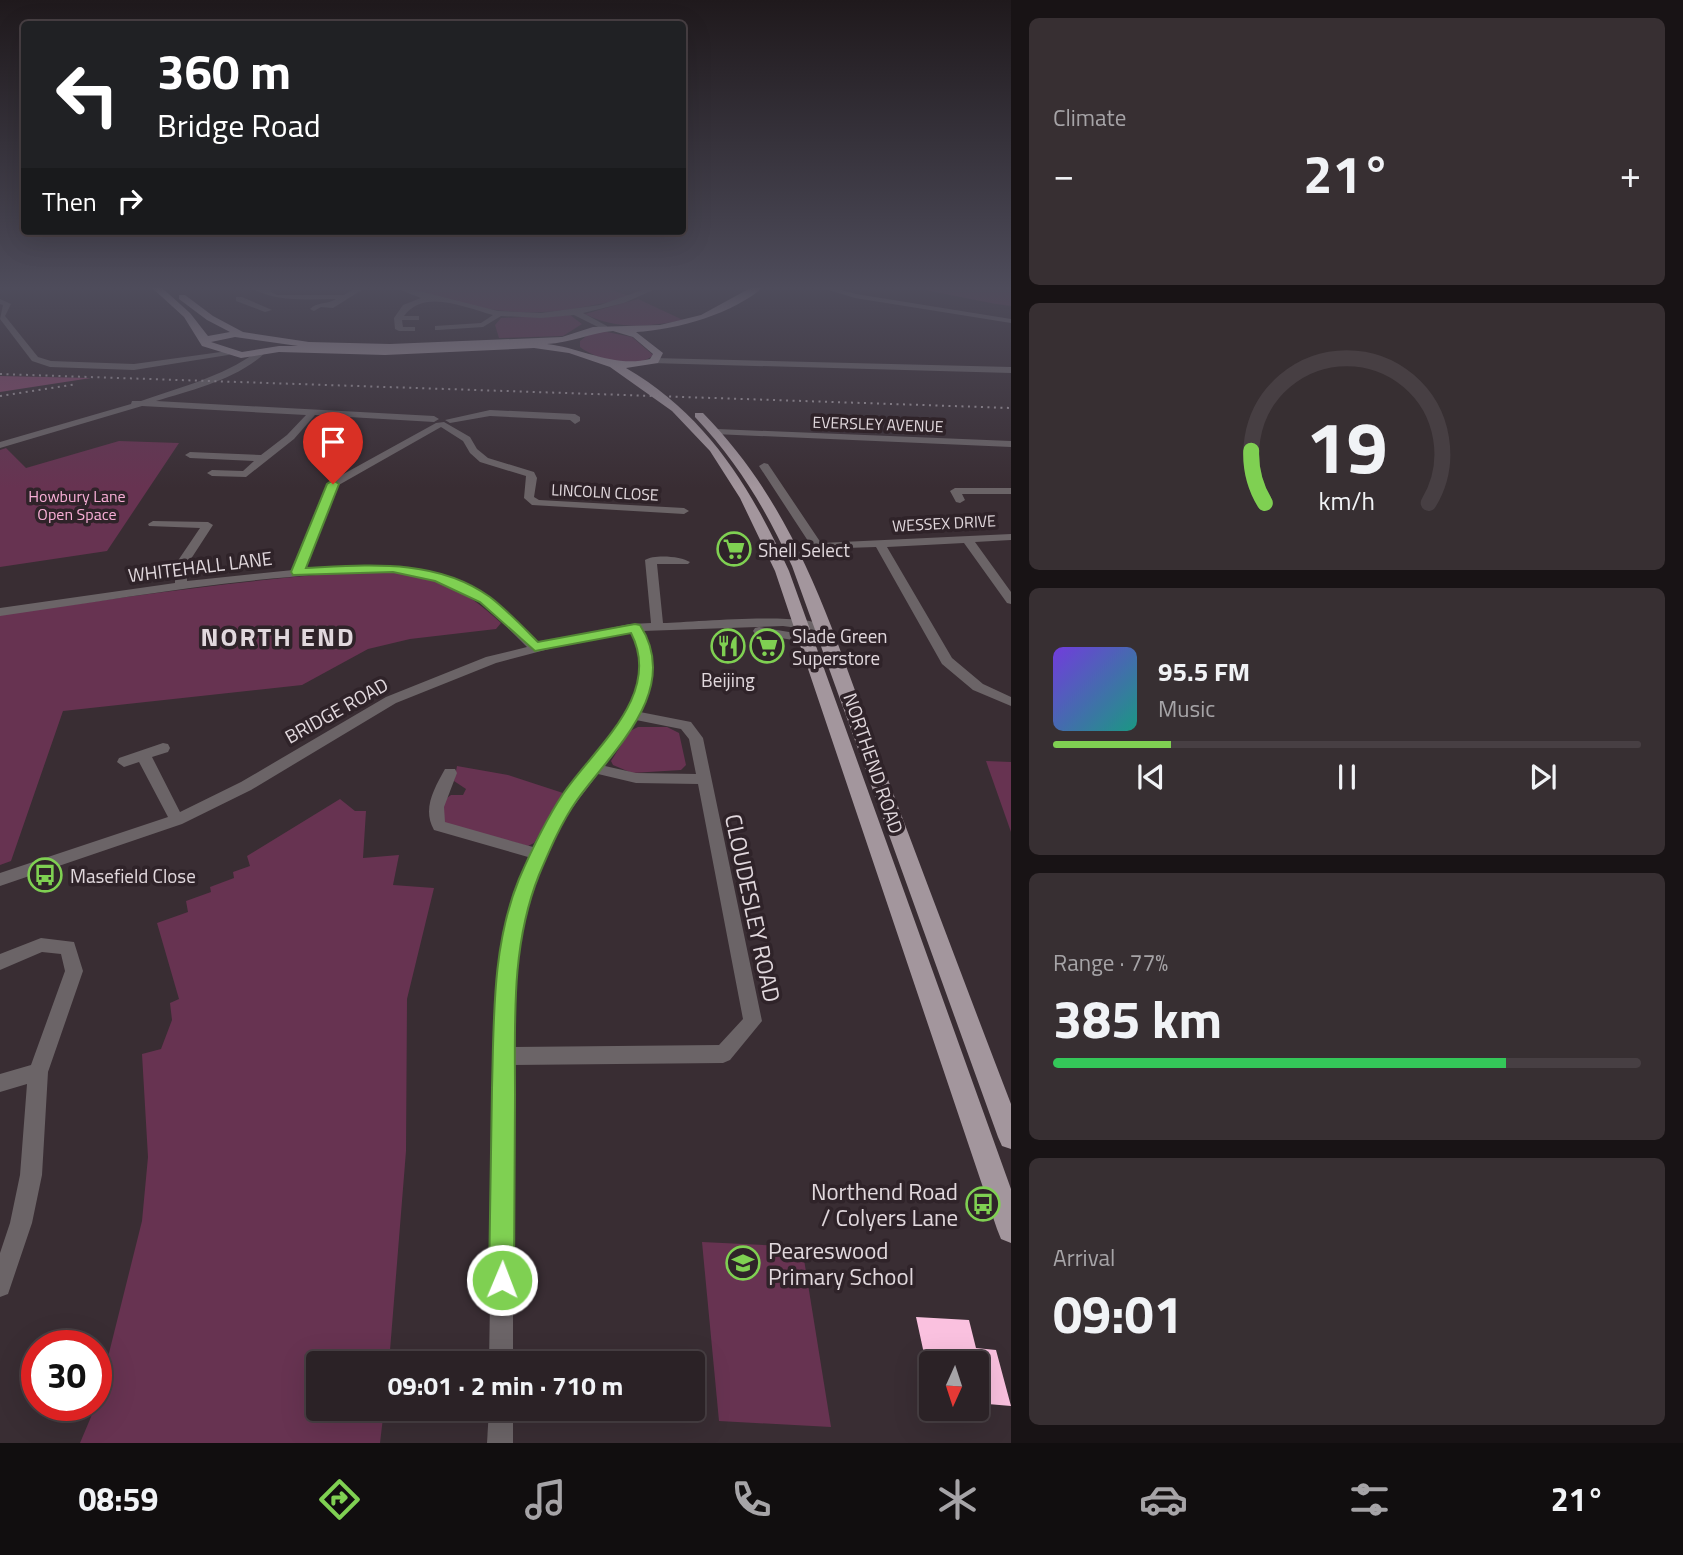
<!DOCTYPE html>
<meta charset="utf-8">
<style>
body{margin:0;font-family:"Titillium Web",sans-serif;background:#372f32;color:#f1f3f6;height:100vh;display:flex;flex-direction:column;font-size:26px;white-space:nowrap}
*{box-sizing:border-box;margin:0}
p{font-size:23px;color:#a6a4a7}
.icon{flex:none;width:38px;height:38px;fill:none;stroke:currentColor;stroke-width:2;stroke-linecap:round;stroke-linejoin:round}
.map{position:relative;flex:1;overflow:hidden}
.side{display:flex;flex-direction:column;gap:18px;padding:18px;background:#181315;width:672px}
.side>*{flex:none}
.guide{position:absolute;left:21px;top:21px;width:665px;height:214px;border-radius:7px;box-shadow:0 7px 28px #0002,0 0 0 2px #473f43;background:#202124;color:#fff;overflow:hidden}
.needle{width:46px;rotate:183deg}
.fabs{position:absolute;left:919px;top:1351px;display:grid;gap:14px}
.fabs a{display:grid;place-items:center;width:70px;height:70px;border-radius:7px;background:#2b2226;box-shadow:0 7px 28px #0002,0 0 0 2px #473f43;font-size:35px}
.speed{position:absolute;left:21px;top:1330px;display:flex;gap:14px;font-size:35px;font-weight:700;text-align:center}
.speed>*{display:grid;place-content:center;width:91px;height:91px;border-radius:50%;background:#2b2226;box-shadow:0 7px 28px #0002,0 0 0 2px #473f43;line-height:1}
.speed .limit{border:10px solid #d22;background:#fff;color:#111}
.pin{position:absolute;display:grid;place-items:center;width:60px;height:60px;color:#fff;margin:-72px -30px;border-radius:50% 50% 50% 0;rotate:-45deg;box-shadow:0 0 7px #0007}
.pin .icon{rotate:45deg}
.me{position:absolute;width:77px;margin:-38px;rotate:1deg;stroke-linejoin:round;filter:drop-shadow(0 0 5px #0008)}
.turn{display:flex;align-items:center;gap:24px;height:147px;padding:0 21px;font-size:32px}
.turn .icon{width:91px;height:91px;stroke-width:2.5}
.turn b{display:block;font-size:49px;line-height:60px}
.then{display:flex;align-items:center;height:66px;padding:0 21px;background:#0003;gap:14px;font-size:26px}
.big{font-size:52px;font-weight:700;line-height:1.1}
.side .tile{flex:1;display:flex;flex-direction:column;justify-content:center;gap:10px;min-width:0;padding:0 24px;border-radius:10px;background:#372f32}
.side .dial{align-items:center;gap:0}
.dial svg{height:182px;overflow:visible;fill:none;stroke:#473f43;stroke-width:7;stroke-linecap:round;text-anchor:middle}
.dial text{fill:#f1f3f6;stroke:none}
.song{display:flex;align-items:center;gap:21px}
.cover{width:84px;height:84px;border-radius:10px;background:linear-gradient(135deg,hsl(260 70% 55%),hsl(170 70% 35%))}
.played{height:7px;border-radius:4px;background:linear-gradient(90deg,#7fd052 20%,#473f43 20%)}
.keys{display:flex;justify-content:space-around;direction:ltr}
.heat{display:flex;justify-content:space-between;align-items:center;font-size:38px;direction:ltr}
.charge{height:10px;border-radius:5px;background:linear-gradient(90deg,#34c759 77%,#473f43 0)}
.trip{position:absolute;left:306px;top:1351px;width:399px;height:70px;border-radius:7px;background:#2b2226;box-shadow:0 7px 28px #0002,0 0 0 2px #473f43;font-weight:700;line-height:70px;text-align:center}
.tab-bar{display:flex;height:112px;justify-content:space-around;align-items:center;background:#110e0f;color:#a6a4a7}
.tab-bar .icon{width:49px;height:49px}
.tab-bar .current{color:#7fd052}
.tab-bar b{font-size:32px;color:#f1f3f6}
main{display:flex;flex:1;min-height:0}
.map>svg:first-child{display:block}
.green{fill:#673351}
.forest{fill:#834769}
.building{fill:#fac1df}
.lines{fill:none;stroke-linecap:round;stroke-linejoin:round}
.minor{fill:#6b6467;fill-rule:evenodd}
.major{fill:#a3969d;fill-rule:evenodd}
.rail{stroke:#a3999f;stroke-width:2;stroke-dasharray:2 4.5;stroke-linecap:butt}
.route{fill:#7fd052;stroke:#538735;stroke-width:2}
.labels{text-anchor:middle;dominant-baseline:central;stroke-width:7;stroke-linejoin:round;paint-order:stroke}
.far-street-label{font-size:16px;fill:#e1d8dd;stroke:#2f2329}
.far-park-label{font-size:16px;fill:#f9afd7;stroke:#2f2329}
.poi-label{font-size:19px;fill:#e1d8dd;stroke:#2f2329;text-anchor:start}
.street-label{font-size:19px;fill:#e1d8dd;stroke:#2f2329}
.near-street-label{font-size:23px;fill:#e1d8dd;stroke:#2f2329}
.near-poi-label{font-size:23px;fill:#e1d8dd;stroke:#2f2329;text-anchor:end}
.district-label{font-size:26px;font-weight:bold;letter-spacing:2px;fill:#e1d8dd;stroke:#2f2329}
</style>
<main>
<div class="map">
<svg width="1011" height="1443" viewBox="0 0 1011 1443">
<rect width="100%" height="100%" fill="#392d33"/>
<g class="green">
<path d="M 398,286 L 602,286 L 631,297 C 557,314 524,319 450,301 C 432,296 414,293 398,286 Z"/>
<path d="M 904,286 L 1011,286 L 1011,306 L 996,304 Z"/>
<path d="M 638,299 L 683,320 C 649,327 617,330 585,314 Z"/>
<path d="M 570,315 L 582,324 L 563,336 L 499,338 L 495,325 L 501,318 Z"/>
<path d="M 602,331 L 632,337 L 653,355 C 637,371 595,359 580,347 L 580,341 L 589,334 Z"/>
<path d="M 119,441 L 179,443 L 107,551 L 0,567 L 0,450 L 6,448 L 26,468 Z"/>
<path d="M 382,570 C 434,577 462,586 501,623 L 496,629 L 410,639 L 368,649 L 302,685 L 63,711 L 11,861 L 0,865 L 0,615 C 128,596 255,578 382,570 Z"/>
<path d="M 638,727 L 667,727 L 679,733 L 686,765 L 681,770 L 632,773 L 613,765 L 611,761 L 630,731 Z"/>
<path d="M 986,761 L 1011,762 L 1011,832 Z"/>
<path d="M 457,766 L 508,775 L 563,793 L 534,843 L 528,846 L 443,823 L 444,800 L 451,795 L 463,795 L 466,789 L 454,781 Z"/>
<path d="M 340,799 L 355,811 L 366,811 L 363,858 L 399,855 L 393,885 L 434,888 L 407,999 L 406,1151 L 389,1363 L 318,1363 L 318,1409 L 384,1409 L 380,1443 L 80,1443 L 96,1405 L 142,1221 L 148,1157 L 142,1054 L 161,1049 L 172,1020 L 170,1003 L 179,999 L 157,923 L 188,912 L 186,901 L 211,892 L 210,887 L 234,878 L 233,872 L 250,866 L 247,856 Z"/>
<path d="M 702,1242 L 802,1247 L 831,1427 L 719,1421 Z"/>
</g>
<path class="forest" d="M 0,376 L 91,378 L 0,392 Z"/>
<path class="building" d="M 916,1317 L 969,1320 L 976,1348 L 996,1350 L 1011,1406 L 976,1403 L 976,1363 L 926,1363 Z"/>
<g class="lines">
<g class="minor">
<path d="M 221,286 L 234,286 L 224,289 Z"/>
<path d="M 248,286 L 263,288 L 285,286 L 269,291 L 277,295 L 344,295 L 359,286 L 368,286 L 333,308 L 321,307 L 314,311 L 310,309 C 318,301 327,305 336,299 C 305,299 274,303 248,286 Z"/>
<path d="M 390,286 L 399,286 L 498,311 L 541,313 L 600,305 L 653,286 L 662,286 L 624,303 L 583,313 L 607,326 L 607,330 L 604,330 L 574,315 L 541,318 L 501,316 L 483,327 L 438,330 L 435,330 L 435,326 L 481,323 L 493,315 C 466,308 424,288 404,316 L 419,316 L 419,320 L 402,320 L 403,327 L 415,327 L 415,331 L 399,331 L 395,329 L 394,318 L 403,305 L 421,298 Z"/>
<path d="M 815,286 L 826,286 L 856,294 L 1011,319 L 1011,323 L 855,298 Z"/>
<path d="M 236,297 L 242,297 L 272,310 L 265,312 L 236,301 Z"/>
<path d="M 0,299 L 11,304 L 5,316 L 38,357 L 51,361 L 134,364 L 228,351 L 232,353 L 228,355 L 134,370 L 50,367 L 32,361 L 0,319 L 3,305 L 0,304 Z"/>
<path d="M 259,350 L 266,352 C 238,379 192,390 156,401 L 434,416 L 439,419 L 434,422 L 315,415 L 294,439 L 246,477 L 212,476 L 207,473 L 212,470 L 243,471 L 254,461 L 190,458 L 185,455 L 190,452 L 261,455 L 287,435 L 306,415 L 142,406 L 0,448 L 0,442 L 131,404 L 132,401 L 141,401 C 181,387 225,376 259,350 Z"/>
<path d="M 654,358 L 1011,367 L 1011,373 L 651,363 L 651,359 Z"/>
<path d="M 490,410 L 575,414 L 580,417 L 580,421 L 575,424 L 570,420 L 490,416 L 450,423 L 445,420 Z"/>
<path d="M 444,422 L 470,437 L 477,449 L 488,458 L 534,472 L 537,478 L 534,497 L 539,500 L 684,508 L 689,511 L 684,514 L 532,505 L 524,498 L 526,476 L 480,462 L 470,453 L 463,441 L 441,427 L 337,486 L 305,569 C 364,564 431,559 483,593 C 503,607 521,626 539,643 L 630,624 L 651,623 L 645,560 C 654,554 681,556 690,562 L 688,564 L 657,564 L 663,623 C 694,622 807,611 827,627 L 821,631 L 783,626 L 643,631 C 658,660 654,684 640,712 L 691,722 L 703,738 L 762,1021 L 730,1060 L 723,1063 L 513,1065 L 513,1363 L 489,1363 L 495,993 L 511,905 L 528,857 L 434,830 C 422,809 434,789 445,769 L 455,769 L 457,773 L 444,807 L 445,822 L 533,847 C 548,819 568,790 587,766 C 618,726 657,686 631,632 L 568,644 L 496,663 L 396,703 L 251,790 L 182,824 L 0,886 L 0,873 L 168,817 L 139,762 L 124,767 L 117,762 L 119,758 L 163,743 L 168,744 L 170,748 L 168,752 L 152,757 L 180,812 L 241,782 L 386,697 L 486,657 L 527,647 C 504,625 483,599 453,587 C 402,565 343,572 290,577 C 193,585 97,602 0,616 L 0,608 L 175,583 L 175,565 L 200,528 L 149,526 L 148,524 L 153,521 L 208,522 L 213,525 L 187,565 L 187,581 L 293,570 L 329,482 L 436,423 ZM 636,720 L 681,729 L 689,739 L 696,774 L 636,773 L 605,766 ZM 598,774 L 636,783 L 698,784 L 743,1019 L 719,1045 L 513,1047 C 513,977 518,899 554,836 C 567,814 583,794 598,774 Z"/>
<path d="M 717,429 L 1011,441 L 1011,447 L 714,434 L 712,432 Z"/>
<path d="M 764,463 L 768,464 L 821,543 L 1011,534 L 1011,540 L 975,542 L 1011,592 L 1011,604 L 1007,603 L 964,543 L 887,547 L 952,658 L 983,684 L 1011,697 L 1011,706 L 973,690 L 942,664 L 876,547 L 785,550 L 785,546 L 810,544 L 759,466 Z"/>
<path d="M 955,488 L 1011,488 L 1011,494 L 962,494 L 965,500 L 960,503 L 956,502 L 950,491 Z"/>
<path d="M 759,627 L 801,634 L 814,647 L 808,651 L 793,640 L 755,634 L 753,631 L 755,628 Z"/>
<path d="M 41,938 L 74,942 L 83,971 L 48,1072 L 42,1175 L 32,1223 L 8,1294 L 0,1297 L 0,1253 L 10,1223 L 20,1175 L 27,1084 L 0,1092 L 0,1074 L 31,1065 L 65,971 L 61,954 L 42,952 L 0,970 L 0,954 Z"/>
<path d="M 489,1409 L 513,1409 L 513,1443 L 487,1443 Z"/>
</g>
<g class="major">
<path d="M 150,286 L 160,286 L 190,313 L 208,336 L 230,332 L 207,320 L 179,299 L 179,295 L 185,295 L 213,316 L 243,332 L 309,342 L 390,344 L 562,337 L 593,327 L 660,325 L 701,315 L 754,286 L 764,286 C 736,313 676,330 636,332 L 663,353 L 658,363 L 626,368 C 707,415 751,488 789,571 L 1011,1189 L 1011,1243 L 1001,1239 L 997,1229 L 775,571 L 740,498 L 710,451 L 672,411 L 610,367 L 569,353 L 534,348 L 385,355 L 279,352 L 241,358 L 202,346 L 184,317 ZM 613,331 L 633,337 L 653,354 L 650,359 C 614,368 582,348 547,344 C 570,343 590,333 613,331 ZM 235,337 L 298,346 L 279,346 L 242,352 L 211,342 Z"/>
<path d="M 695,413 L 703,413 C 799,511 831,628 878,753 C 922,870 966,987 1011,1104 L 1011,1149 L 1002,1146 L 998,1137 L 792,566 C 765,508 739,464 695,417 Z"/>
</g>
<g class="rail">
<path d="M 0,374 L 1011,408"/>
<path d="M 0,396 L 77,384"/>
</g>
</g>
<linearGradient id="sky" x2="0" y2="1"><stop stop-color="#1f191c"/><stop offset="0.59" stop-color="#4e4c5b"/><stop offset="1" stop-color="#4e4c5b" stop-opacity="0"/></linearGradient>
<rect width="1011" height="488" fill="url(#sky)"/>
<path class="route" d="M 333,480 L 339,484 L 306,568 C 368,565 436,558 490,597 C 507,610 523,627 538,642 L 635,624 L 640,625 C 682,690 613,750 577,800 C 561,823 550,849 539,875 C 511,945 515,1020 515,1094 C 515,1156 514,1218 514,1280 L 511,1289 L 502,1292 L 492,1289 L 489,1280 C 490,1216 491,1152 492,1088 C 494,1018 492,945 519,879 C 532,849 545,821 563,794 C 594,748 663,695 631,633 L 535,651 L 480,602 L 435,581 L 393,572 L 293,575 L 291,572 L 327,484 Z"/>
<defs>
<symbol id="supermarket-ring" viewBox="-11 -11 22 22"><circle r="9.5" fill="#2f2329" stroke="#7fd052" stroke-width="1.5"/><path d="M-6-5.5h2.5l.6 2H6L4.5 2H-2.5L-4.4-4H-6ZM-1.5 3.2a1.3 1.3 0 1 0 .1 0ZM3 3.2a1.3 1.3 0 1 0 .1 0Z" fill="#7fd052"/></symbol>
<symbol id="restaurant-ring" viewBox="-11 -11 22 22"><circle r="9.5" fill="#2f2329" stroke="#7fd052" stroke-width="1.5"/><path d="M-5-6h1v4h1v-4h1v4h1v-4h1v5L-1.5 .5V6h-2V.5L-5-1ZM5-6V6H3V1.5H1.5Q1.5-4 5-6Z" fill="#7fd052"/></symbol>
<symbol id="bus-ring" viewBox="-11 -11 22 22"><circle r="9.5" fill="#2f2329" stroke="#7fd052" stroke-width="1.5"/><path d="M-5-6H5V4H4V6H2V4H-2V6H-4V4H-5ZM-3.5-4V0h7V-4ZM-3.5 1.2v1.5H-2V1.2ZM2 1.2v1.5H3.5V1.2Z" fill="#7fd052"/></symbol>
<symbol id="school-ring" viewBox="-11 -11 22 22"><circle r="9.5" fill="#2f2329" stroke="#7fd052" stroke-width="1.5"/><path d="M0-5L7-2L0 1L-7-2ZM-4 1L0 2.5L4 1V4Q0 6-4 4Z" fill="#7fd052"/></symbol>
</defs>
<g fill-rule="evenodd">
<use href="#supermarket-ring" x="715" y="530" width="38" height="38"/>
<use href="#restaurant-ring" x="709" y="627" width="38" height="38"/>
<use href="#supermarket-ring" x="748" y="627" width="38" height="38"/>
<use href="#bus-ring" x="26" y="856" width="38" height="38"/>
<use href="#bus-ring" x="964" y="1185" width="38" height="38"/>
<use href="#school-ring" x="724" y="1244" width="38" height="38"/>
</g>
<g class="labels">
<g class="far-street-label">
<text transform="translate(878 424) rotate(2)">EVERSLEY AVENUE</text>
<text transform="translate(605 492) rotate(3)">LINCOLN CLOSE</text>
<text transform="translate(944 523) rotate(-3)">WESSEX DRIVE</text>
</g>
<g class="far-park-label">
<text x="77" y="496">Howbury Lane<tspan x="77" dy="18">Open Space</tspan></text>
</g>
<g class="poi-label">
<text x="758" y="549">Shell Select</text>
<text x="792" y="635">Slade Green<tspan x="792" dy="22">Superstore</tspan></text>
<text x="728" y="679" text-anchor="middle">Beijing</text>
<text x="70" y="875">Masefield Close</text>
</g>
<g class="street-label">
<text transform="translate(200 566) rotate(-7)">WHITEHALL LANE</text>
<text transform="translate(336 710) rotate(-29)">BRIDGE ROAD</text>
<text transform="translate(874 763) rotate(71)">NORTHEND ROAD</text>
</g>
<g class="near-street-label">
<text transform="translate(753 908) rotate(78)">CLOUDESLEY ROAD</text>
</g>
<g class="near-poi-label">
<text x="958" y="1191">Northend Road<tspan x="958" dy="26">/ Colyers Lane</tspan></text>
<text x="768" y="1250" text-anchor="start">Peareswood<tspan x="768" dy="26">Primary School</tspan></text>
</g>
<g class="district-label">
<text x="278" y="636">NORTH END</text>
</g>
</g>
</svg>
<div class="fabs">
<a><svg class="needle" viewBox="-14 -14 28 28"><path d="M0-13l5 13h-10z" fill="#e53935"/><path d="M0 13l5-13h-10z" fill="#a6a4a7"/></svg></a>
</div>
<div class="speed"><div class="limit">30</div></div>
<div class="pin" style="left:333px;top:484px;background:#d93025"><svg class="icon" aria-label="arrive" viewBox="0 0 24 24"><path d="M6 21V4h12l-3 4 3 4H6"/></svg></div>
<svg class="me" style="left:502px;top:1280px" viewBox="-20 -20 40 40"><circle r="17" fill="#7fd052" stroke="#fff" stroke-width="3"/><path d="M0-11L8 9 0 5-8 9z" fill="#fff"/></svg>
<div class="trip">09:01 · 2 min · 710 m</div>
<div class="guide">
<div class="turn"><svg class="icon" aria-label="left" viewBox="0 0 24 24"><path d="M17 20v-9H6M10 6l-5 5 5 5"/></svg><div><b>360 m</b>Bridge Road</div></div>
<div class="then">Then<svg class="icon" aria-label="right" viewBox="0 0 24 24"><path d="M7 20v-9h11M14 6l5 5-5 5"/></svg></div>
</div>
</div>
<section class="side">
<div class="tile"><p>Climate</p>
<div class="heat"><a>−</a><b class="big">21°</b><a>+</a></div>
</div>
<div class="tile dial"><svg viewBox="0 0 100 80">
<path d="M14 69A42 42 0 1 1 86 69"/>
<path d="M14 69A42 42 0 0 1 8 46" stroke="#7fd052"/>
<text x="50" y="56" font-size="32" font-weight="700">19</text>
<text x="50" y="72" font-size="11">km/h</text>
</svg></div>
<div class="tile">
<div class="song"><i class="cover"></i><div><b>95.5 FM</b><p>Music</p></div></div>
<div class="played"></div>
<div class="keys"><svg class="icon" aria-label="previous" viewBox="0 0 24 24"><path d="M18 5L8 12l10 7zM5 5v14"/></svg><svg class="icon" aria-label="pause" viewBox="0 0 24 24"><path d="M8 5v14M16 5v14"/></svg><svg class="icon" aria-label="next" viewBox="0 0 24 24"><path d="M6 5l10 7-10 7zM19 5v14"/></svg></div>
</div>
<div class="tile"><p>Range · 77%</p><b class="big">385 km</b><div class="charge"></div></div>
<div class="tile"><p>Arrival</p><b class="big">09:01</b></div>
</section>
</main>
<nav class="tab-bar">
<b>08:59</b>
<svg class="icon current" aria-label="directions" viewBox="0 0 24 24"><path d="M12 3l9 9-9 9-9-9zM9 14v-3h6M13 9l2 2-2 2"/></svg>
<svg class="icon" aria-label="music" viewBox="0 0 24 24"><path d="M9 18V5l10-2v13"/><circle cx="6" cy="18" r="3"/><circle cx="16" cy="16" r="3"/></svg>
<svg class="icon" aria-label="phone" viewBox="0 0 24 24"><path d="M5 4h4l2 5-3 2q2 4 5 5l2-3 5 2v4C11 20 4 13 5 4z"/></svg>
<svg class="icon" aria-label="climate" viewBox="0 0 24 24"><path d="M12 3v18M4 7l16 10M4 17L20 7"/></svg>
<svg class="icon" aria-label="car" viewBox="0 0 24 24"><path d="M5 17H2v-5l4-1 3-4h7l3 4 3 1v5h-3M9 17h6M6 11h13"/><circle cx="7" cy="17" r="2"/><circle cx="17" cy="17" r="2"/></svg>
<svg class="icon" aria-label="filters" viewBox="0 0 24 24"><path d="M4 7h16M4 17h16"/><circle cx="9" cy="7" r="2"/><circle cx="15" cy="17" r="2"/></svg>
<b>21°</b>
</nav>
